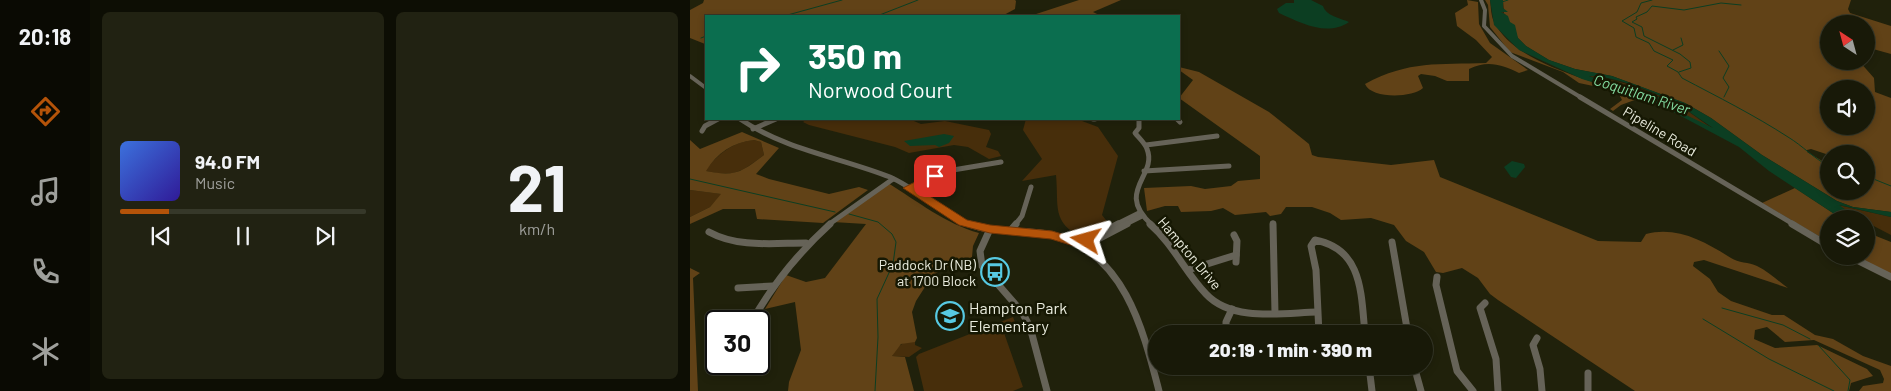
<!DOCTYPE html>
<meta charset="utf-8">
<style>
body{margin:0;font-family:Barlow,sans-serif;background:#212212;color:#f1f3f6;height:100vh;display:flex;flex-direction:column;font-size:19px;white-space:nowrap}
*{box-sizing:border-box;margin:0}
p{font-size:16px;color:#9fa09c}
.icon{flex:none;width:28px;height:28px;fill:none;stroke:currentColor;stroke-width:2;stroke-linecap:round;stroke-linejoin:round}
.map{position:relative;flex:1;overflow:hidden}
.panel{display:flex;flex-direction:column;gap:12px;padding:12px;background:#0d0e04;width:600px}
.panel>*{flex:none}
.top-card{position:absolute;left:15px;top:15px;width:475px;height:105px;border-radius:0px;box-shadow:0 2px 8px #0003,0 0 0 1px #363829;background:#0b6e4f;color:#fff;overflow:hidden}
.needle{width:32px;rotate:324deg}
.buttons{position:absolute;left:1130px;top:15px;display:grid;gap:10px}
.buttons a{display:grid;place-items:center;width:55px;height:55px;border-radius:50%;background:#181908;box-shadow:0 2px 8px #0003,0 0 0 1px #363829;font-size:25px}
.speed{position:absolute;left:15px;top:310px;display:flex;gap:10px;font-size:25px;font-weight:700;text-align:center}
.speed>*{display:grid;place-content:center;width:65px;height:65px;border-radius:50%;background:#181908;box-shadow:0 2px 8px #0003,0 0 0 1px #363829;line-height:1}
.speed .limit{border:2px solid #111;border-radius:8px;background:#fff;color:#111}
.pin{position:absolute;display:grid;place-items:center;width:42px;height:42px;color:#fff;margin:-21px;border-radius:10px;box-shadow:0 2px 8px #0006}
.me{position:absolute;width:55px;margin:-28px;rotate:278deg;stroke-linejoin:round;filter:drop-shadow(0 0 4px #0008)}
.turn{display:flex;align-items:center;gap:18px;height:105px;padding:0 20px;font-size:22px}
.turn .icon{width:65px;height:65px;stroke-width:2.5}
.turn b{display:block;font-size:35px;line-height:42px}
.panel .widget{flex:1;display:flex;flex-direction:column;justify-content:center;gap:8px;min-width:0;padding:0 18px;border-radius:8px;background:#212212}
.panel .dial{align-items:center;gap:0}
.dial b{font-size:65px;line-height:1}
.song{display:flex;align-items:center;gap:15px}
.cover{width:60px;height:60px;border-radius:8px;background:linear-gradient(135deg,hsl(220 70% 55%),hsl(250 70% 35%))}
.played{height:5px;border-radius:2px;background:linear-gradient(90deg,#b45309 20%,#363829 20%)}
.keys{display:flex;justify-content:space-around;direction:ltr}
.panel .tiles{flex:1;display:grid;gap:12px;grid-template-columns:repeat(2,1fr)}
.trip{position:absolute;left:458px;top:325px;width:285px;height:50px;border-radius:25px;background:#181908;box-shadow:0 2px 8px #0003,0 0 0 1px #363829;font-weight:800;line-height:50px;text-align:center}
main{display:flex;flex:1;min-height:0}
.tabs{display:flex;flex-direction:column;width:90px;justify-content:space-around;align-items:center;background:#0a0a03;color:#9fa09c}
.tabs .icon{width:35px;height:35px}
.tabs .on{color:#b45309}
.tabs b{font-size:22px;color:#f1f3f6}
.map>svg:first-child{display:block}
.green{fill:#472e0b}
.forest{fill:#614217;fill-rule:evenodd}
.water{fill:#0c3e22;fill-rule:evenodd}
.lines{fill:none;stroke-linecap:round;stroke-linejoin:round}
.stream{stroke:#0c3e22;stroke-width:1}
.minor-far2{stroke:#666358;stroke-width:4}
.minor-far1{stroke:#666358;stroke-width:5}
.minor{stroke:#666358;stroke-width:7}
.route{fill:#b45309;stroke:#753606}
.labels{text-anchor:middle;dominant-baseline:central;stroke-width:5;stroke-linejoin:round;paint-order:stroke}
.street-label{font-size:14px;fill:#eaecde;stroke:#161803}
.poi-label{font-size:14px;fill:#eaecde;stroke:#161803;text-anchor:end}
.water-label{font-size:15px;font-style:italic;fill:#83dba0;stroke:#161803}
.near-poi-label{font-size:16px;fill:#eaecde;stroke:#161803;text-anchor:start}
</style>
<main>
<nav class="tabs">
<b>20:18</b>
<svg class="icon on" aria-label="directions" viewBox="0 0 24 24"><path d="M12 3l9 9-9 9-9-9zM9 14v-3h6M13 9l2 2-2 2"/></svg>
<svg class="icon" aria-label="music" viewBox="0 0 24 24"><path d="M9 18V5l10-2v13"/><circle cx="6" cy="18" r="3"/><circle cx="16" cy="16" r="3"/></svg>
<svg class="icon" aria-label="phone" viewBox="0 0 24 24"><path d="M5 4h4l2 5-3 2q2 4 5 5l2-3 5 2v4C11 20 4 13 5 4z"/></svg>
<svg class="icon" aria-label="climate" viewBox="0 0 24 24"><path d="M12 3v18M4 7l16 10M4 17L20 7"/></svg>
</nav>
<section class="panel">
<div class="tiles">
<div class="widget">
<div class="song"><i class="cover"></i><div><b>94.0 FM</b><p>Music</p></div></div>
<div class="played"></div>
<div class="keys"><svg class="icon" aria-label="previous" viewBox="0 0 24 24"><path d="M18 5L8 12l10 7zM5 5v14"/></svg><svg class="icon" aria-label="pause" viewBox="0 0 24 24"><path d="M8 5v14M16 5v14"/></svg><svg class="icon" aria-label="next" viewBox="0 0 24 24"><path d="M6 5l10 7-10 7zM19 5v14"/></svg></div>
</div>
<div class="widget dial"><b>21</b><p>km/h</p></div>
</div>
</section>
<div class="map">
<svg width="1201" height="391" viewBox="0 0 1201 391">
<rect width="100%" height="100%" fill="#20210b"/>
<g class="green">
<path d="M 897,75 L 934,83 L 976,98 L 939,90 Z"/>
<path d="M 963,99 L 992,107 L 1023,129 Z"/>
<path d="M 117,119 L 219,119 L 231,124 L 255,121 L 299,130 L 301,134 L 296,147 L 308,151 L 311,156 L 299,159 L 278,147 L 264,145 L 219,153 L 205,147 L 119,125 L 113,122 Z"/>
<path d="M 336,119 L 392,119 L 392,121 L 408,127 L 428,156 L 412,215 L 419,224 L 393,238 C 361,222 369,207 366,175 L 332,181 L 352,159 L 333,130 Z"/>
<path d="M 64,140 L 71,142 L 74,155 C 50,173 45,177 15,171 C 28,154 42,142 64,140 Z"/>
<path d="M 0,190 L 32,194 L 20,207 L 0,217 Z"/>
<path d="M 1148,205 L 1201,217 L 1201,235 L 1176,222 L 1176,219 L 1169,219 Z"/>
<path d="M 323,317 L 326,325 L 313,330 L 333,387 L 323,391 L 234,391 L 226,357 L 229,354 Z"/>
<path d="M 215,342 L 225,342 L 225,345 L 232,348 L 219,357 L 202,356 L 206,348 Z"/>
</g>
<g class="forest">
<path d="M 14,0 L 325,0 L 326,1 L 325,9 L 312,16 L 16,16 L 15,44 L 0,38 L 0,10 L 13,3 Z"/>
<path d="M 389,0 L 431,0 L 403,12 L 411,16 L 340,16 Z"/>
<path d="M 777,0 L 788,2 L 789,24 L 800,43 L 838,70 L 829,73 C 811,64 797,60 779,69 L 779,81 L 757,81 L 745,76 L 731,74 L 728,76 L 733,88 C 722,98 681,99 675,84 C 719,60 749,65 796,63 L 802,57 L 786,40 L 767,26 L 765,13 L 778,5 Z"/>
<path d="M 795,0 L 800,0 C 801,7 801,16 804,22 C 826,66 909,81 950,98 L 931,105 L 923,111 L 920,109 L 932,100 L 929,94 L 908,87 L 889,83 L 873,72 L 820,52 L 800,27 L 798,5 Z"/>
<path d="M 813,0 L 1161,0 L 1158,9 L 1160,13 L 1201,26 L 1201,54 L 1176,47 L 1176,24 L 1139,24 L 1139,61 L 1169,61 L 1184,78 L 1185,92 L 1201,98 L 1201,212 L 1163,207 L 1147,201 L 1072,155 L 1021,118 L 995,103 L 922,76 L 885,69 L 859,60 L 836,46 L 828,38 L 815,14 L 810,12 L 814,13 ZM 1139,89 L 1176,89 L 1176,126 L 1139,126 ZM 1121,149 L 1136,154 L 1176,154 L 1178,173 L 1176,191 L 1139,191 L 1139,165 L 1117,152 L 1117,150 Z"/>
<path d="M 489,67 L 509,72 L 579,112 L 619,144 L 622,155 L 628,157 L 701,165 L 744,160 L 750,177 L 908,241 L 951,242 L 956,234 C 988,226 1015,242 1041,258 C 1048,263 1059,262 1067,266 C 1078,271 1088,281 1098,288 L 1014,260 L 1004,262 L 1003,266 L 1020,279 L 1028,292 L 1041,301 L 1082,315 L 1094,315 L 1125,335 L 1143,339 L 1173,356 L 1201,366 L 1201,391 L 1169,391 L 1173,386 L 1193,383 L 1194,379 L 1190,370 L 1124,340 L 1095,342 L 1077,327 L 1065,330 L 1064,339 L 1085,348 L 1127,345 L 1177,369 L 1183,376 L 1161,383 L 1159,391 L 945,391 L 808,300 L 800,294 L 788,278 L 772,268 L 753,273 L 746,272 L 734,252 L 716,241 L 704,225 L 681,218 L 651,220 L 640,213 L 622,207 L 596,207 L 591,214 L 580,216 L 576,212 L 545,215 L 533,208 L 521,211 L 491,212 L 488,206 L 475,206 L 457,211 L 454,188 L 501,186 L 515,189 L 541,186 L 548,181 L 570,179 L 570,156 L 489,98 L 503,80 L 489,70 Z"/>
<path d="M 52,132 L 89,148 L 66,174 L 79,179 L 139,194 L 169,187 L 178,190 L 133,223 L 67,219 L 65,209 L 33,209 L 0,224 L 0,217 L 20,207 L 31,194 L 0,190 L 0,140 L 10,149 ZM 64,140 L 71,142 L 74,155 C 52,172 45,177 16,171 C 27,153 43,142 64,140 Z"/>
<path d="M 198,183 C 227,201 256,224 289,233 L 283,246 L 282,257 L 251,270 L 242,276 L 226,301 L 222,312 L 227,338 L 225,342 L 211,344 L 202,356 L 215,357 L 224,391 L 98,391 L 99,382 L 111,350 L 105,302 L 75,309 L 96,275 L 116,282 L 135,278 L 176,224 L 143,222 Z"/>
<path d="M 1105,188 L 1152,219 L 1139,219 L 1139,242 L 1072,203 Z"/>
<path d="M 1176,232 L 1201,242 L 1201,274 L 1165,256 L 1176,256 Z"/>
<path d="M 0,268 L 10,273 L 3,278 L 8,391 L 0,391 Z"/>
</g>
<g class="water">
<path d="M 604,0 L 621,0 L 633,6 C 636,16 650,18 659,22 C 637,37 611,23 589,13 L 587,9 L 596,3 L 604,3 Z"/>
<path d="M 800,0 L 813,0 L 813,8 L 818,12 L 811,12 L 818,16 L 820,22 L 825,25 L 828,38 L 836,46 L 859,60 L 885,69 L 922,76 L 995,103 L 1021,118 L 1072,155 L 1147,201 L 1163,207 L 1201,212 L 1201,217 L 1149,205 L 1169,219 L 1152,219 L 1079,171 L 1049,147 L 974,107 L 957,99 L 892,79 L 829,50 L 804,25 ZM 899,76 C 918,75 959,89 976,99 L 939,90 ZM 963,99 L 992,107 L 1023,128 Z"/>
<path d="M 254,134 L 264,136 L 259,143 L 249,147 L 245,145 L 220,146 L 214,141 Z"/>
<path d="M 822,161 L 834,164 L 835,167 L 826,178 L 821,177 L 814,167 Z"/>
</g>
<g class="lines">
<g class="stream">
<path d="M 962,0 L 951,3 L 947,12 L 932,21 L 944,28 L 946,37 L 959,43 L 964,51 L 983,60 L 977,66 L 988,72 L 992,78 C 1028,97 1064,115 1098,137 C 1113,146 1123,158 1139,166"/>
<path d="M 812,2 L 818,0"/>
<path d="M 94,16 L 152,0"/>
<path d="M 187,16 L 228,0"/>
<path d="M 11,38 L 16,36"/>
<path d="M 983,50 L 993,45 L 991,38"/>
<path d="M 1029,51 L 1039,66 L 1033,78 L 1039,87 L 1034,97"/>
<path d="M 989,72 L 1001,68 L 1000,62 L 990,54 L 954,36 L 952,27 L 942,22 L 947,19 L 946,17 L 957,12 L 962,6 L 994,10 L 1031,3 L 1051,5"/>
<path d="M 1176,176 L 1201,186"/>
<path d="M 0,179 L 145,212"/>
<path d="M 159,214 L 188,222 L 202,234 L 206,242 L 203,264 L 187,299 L 188,337 L 185,391"/>
<path d="M 1032,308 L 1093,325 L 1120,339"/>
<path d="M 1013,319 L 1079,359 L 1144,391"/>
<path d="M 1129,346 L 1160,380 L 1158,391"/>
</g>
<g class="minor-far2">
<path d="M 791,0 L 795,10 L 794,26 L 822,56 L 892,98"/>
<path d="M 0,76 L 16,88"/>
</g>
<g class="minor-far1">
<path d="M 890,97 L 1105,225"/>
<path d="M 50,119 C 96,150 149,157 200,177 C 229,190 252,214 282,225"/>
<path d="M 403,119 L 405,119"/>
<path d="M 449,119 L 449,128 L 445,133 C 449,138 455,143 457,149 C 468,176 424,191 462,225"/>
<path d="M 487,119 L 490,122"/>
<path d="M 63,129 L 86,119"/>
<path d="M 12,131 L 15,126 L 28,119"/>
<path d="M 456,145 L 527,136"/>
<path d="M 454,171 L 539,166"/>
<path d="M 218,188 L 263,170 L 311,162"/>
<path d="M 583,223 L 583,225"/>
<path d="M 138,225 L 203,179"/>
<path d="M 325,225 L 332,216 L 341,187"/>
<path d="M 425,225 L 449,213"/>
<path d="M 434,225 L 452,216"/>
</g>
<g class="minor">
<path d="M 279,224 C 306,234 335,229 363,235 C 434,252 453,329 469,391"/>
<path d="M 460,224 C 483,244 495,272 516,294 C 542,322 592,313 627,312"/>
<path d="M 583,224 L 585,313"/>
<path d="M 1102,224 L 1139,246"/>
<path d="M 300,229 L 290,251 L 292,266 L 332,312 L 340,327 L 357,391"/>
<path d="M 320,231 L 326,224"/>
<path d="M 19,232 C 48,248 84,243 116,243"/>
<path d="M 544,235 L 547,241 L 546,262"/>
<path d="M 702,242 L 718,334"/>
<path d="M 390,244 L 428,224"/>
<path d="M 395,246 L 437,224"/>
<path d="M 1159,256 L 1201,277"/>
<path d="M 498,270 L 546,255"/>
<path d="M 747,277 L 746,285 L 767,371 L 783,391"/>
<path d="M 48,288 L 83,286"/>
<path d="M 795,303 L 790,308 L 806,359 L 808,391"/>
<path d="M 62,321 C 83,284 108,253 140,224"/>
<path d="M 536,334 L 536,322 L 542,309"/>
<path d="M 629,334 L 626,270 L 621,246 L 625,240 C 673,249 671,294 675,334"/>
<path d="M 847,338 L 843,345 L 850,369 L 852,391"/>
<path d="M 55,364 L 56,371"/>
<path d="M 679,366 L 682,391"/>
<path d="M 724,366 L 731,391"/>
<path d="M 898,373 L 898,391"/>
</g>
</g>
<path class="route" d="M 245,172 L 248,173 L 248,178 L 227,188 L 277,220 L 300,225 L 362,231 L 389,239 L 396,236 L 402,240 L 390,248 L 361,239 L 300,233 L 269,225 L 213,188 Z"/>
<defs>
<symbol id="bus-ring" viewBox="-11 -11 22 22"><circle r="9.5" fill="#161803" stroke="#57c9e2" stroke-width="1.5"/><path d="M-5-6H5V4H4V6H2V4H-2V6H-4V4H-5ZM-3.5-4V0h7V-4ZM-3.5 1.2v1.5H-2V1.2ZM2 1.2v1.5H3.5V1.2Z" fill="#57c9e2"/></symbol>
<symbol id="school-ring" viewBox="-11 -11 22 22"><circle r="9.5" fill="#161803" stroke="#57c9e2" stroke-width="1.5"/><path d="M0-5L7-2L0 1L-7-2ZM-4 1L0 2.5L4 1V4Q0 6-4 4Z" fill="#57c9e2"/></symbol>
</defs>
<g fill-rule="evenodd">
<use href="#bus-ring" x="289" y="256" width="32" height="32"/>
<use href="#school-ring" x="244" y="300" width="32" height="32"/>
</g>
<g class="labels">
<g class="street-label">
<text transform="translate(970 131) rotate(31)">Pipeline Road</text>
<text transform="translate(500 253) rotate(50)">Hampton Drive</text>
</g>
<g class="poi-label">
<text x="286" y="264">Paddock Dr (NB)<tspan x="286" dy="16">at 1700 Block</tspan></text>
</g>
<g class="water-label">
<text transform="translate(952 94) rotate(18)">Coquitlam River</text>
</g>
<g class="near-poi-label">
<text x="279" y="307">Hampton Park<tspan x="279" dy="18">Elementary</tspan></text>
</g>
</g>
</svg>
<div class="buttons">
<a><svg class="needle" viewBox="-14 -14 28 28"><path d="M0-13l5 13h-10z" fill="#e53935"/><path d="M0 13l5-13h-10z" fill="#9fa09c"/></svg></a>
<a><svg class="icon" aria-label="sound" viewBox="0 0 24 24"><path d="M4 9h4l5-4v14l-5-4H4zM17 9q2 3 0 6"/></svg></a>
<a><svg class="icon" aria-label="search" viewBox="0 0 24 24"><circle cx="10" cy="10" r="6"/><path d="M15 15l6 6"/></svg></a>
<a><svg class="icon" aria-label="layers" viewBox="0 0 24 24"><path d="M12 4l9 5-9 5-9-5zM3 14l9 5 9-5"/></svg></a>
</div>
<div class="speed"><div class="limit">30</div></div>
<div class="pin" style="left:245px;top:176px;background:#d93025"><svg class="icon" aria-label="arrive" viewBox="0 0 24 24"><path d="M6 21V4h12l-3 4 3 4H6"/></svg></div>
<svg class="me" style="left:396px;top:240px" viewBox="-20 -20 40 40"><path d="M0-17L14 15 0 8-14 15z" fill="#b45309" stroke="#fff" stroke-width="4"/></svg>
<div class="trip">20:19 · 1 min · 390 m</div>
<div class="top-card">
<div class="turn"><svg class="icon" aria-label="right" viewBox="0 0 24 24"><path d="M7 20v-9h11M14 6l5 5-5 5"/></svg><div><b>350 m</b>Norwood Court</div></div>
</div>
</div>
</main>
